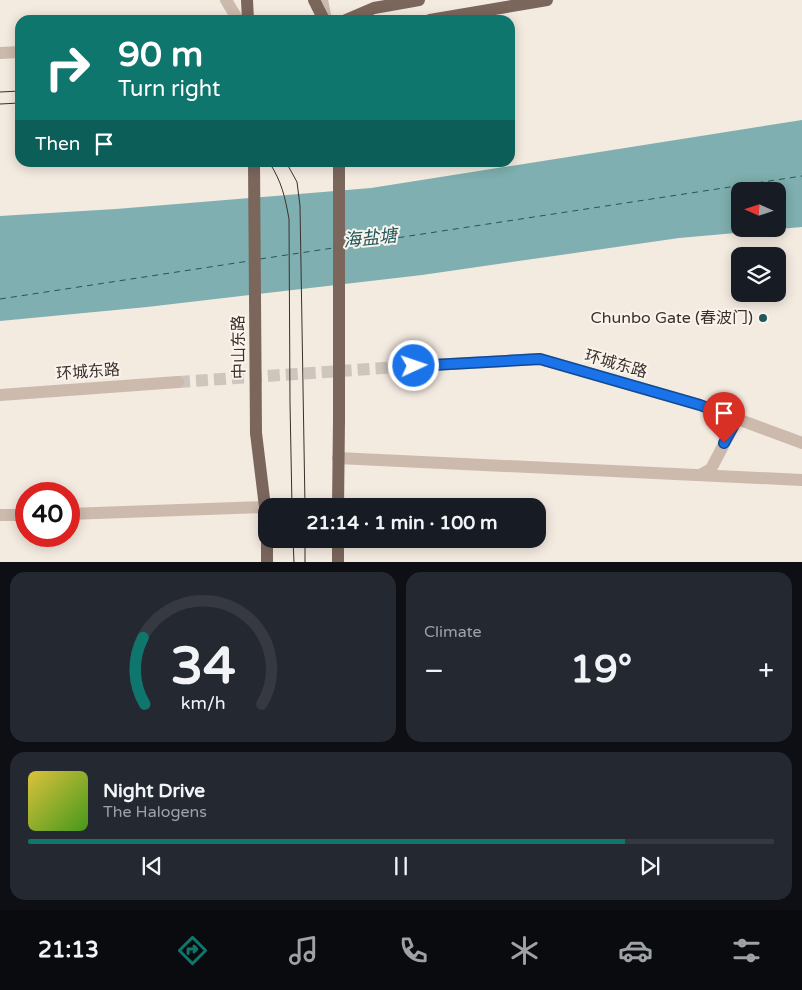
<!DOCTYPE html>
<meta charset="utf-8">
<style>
body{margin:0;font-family:"Varela Round","Noto Sans SC",sans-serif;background:#242831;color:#f1f3f6;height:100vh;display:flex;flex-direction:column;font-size:19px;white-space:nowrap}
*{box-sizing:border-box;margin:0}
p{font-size:16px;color:#9ea1a6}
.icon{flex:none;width:28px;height:28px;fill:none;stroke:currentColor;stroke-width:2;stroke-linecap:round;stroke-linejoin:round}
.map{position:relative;height:562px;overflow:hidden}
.drawer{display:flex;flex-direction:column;gap:10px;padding:10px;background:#0d0f14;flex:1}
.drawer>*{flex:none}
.hud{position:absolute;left:15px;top:15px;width:500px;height:152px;border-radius:15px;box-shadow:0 2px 12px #0003;background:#0f766e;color:#fff;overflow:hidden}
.needle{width:32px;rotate:273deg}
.fabs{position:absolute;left:731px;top:182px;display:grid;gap:10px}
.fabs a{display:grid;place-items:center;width:55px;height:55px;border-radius:10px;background:#171b24;box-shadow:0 2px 12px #0003;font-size:25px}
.speed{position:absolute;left:15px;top:482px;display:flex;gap:10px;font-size:25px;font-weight:700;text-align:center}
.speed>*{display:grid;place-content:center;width:65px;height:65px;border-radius:50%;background:#171b24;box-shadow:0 2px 12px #0003;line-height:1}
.speed .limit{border:8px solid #d22;background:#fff;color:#111}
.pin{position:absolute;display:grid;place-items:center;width:42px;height:42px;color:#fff;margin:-51px -21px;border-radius:50% 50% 50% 0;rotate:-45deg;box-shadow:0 0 5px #0007}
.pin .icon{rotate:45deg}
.me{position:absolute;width:55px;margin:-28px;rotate:87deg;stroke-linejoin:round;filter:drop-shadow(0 0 4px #0008)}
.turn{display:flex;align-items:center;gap:18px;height:105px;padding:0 20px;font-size:22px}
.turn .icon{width:65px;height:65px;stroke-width:2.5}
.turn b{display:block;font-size:35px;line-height:42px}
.then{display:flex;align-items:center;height:48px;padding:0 20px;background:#0003;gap:10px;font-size:19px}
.big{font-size:38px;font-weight:700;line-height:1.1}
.drawer .tile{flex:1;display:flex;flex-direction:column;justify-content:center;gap:8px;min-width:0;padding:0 18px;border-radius:15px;background:#242831}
.drawer .dial{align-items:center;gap:0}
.dial svg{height:130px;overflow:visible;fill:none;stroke:#363941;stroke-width:7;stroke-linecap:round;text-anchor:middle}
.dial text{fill:#f1f3f6;stroke:none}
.song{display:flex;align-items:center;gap:15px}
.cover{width:60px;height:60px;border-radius:8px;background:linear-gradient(135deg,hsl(50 70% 55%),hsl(100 70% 35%))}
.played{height:5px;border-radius:2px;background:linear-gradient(90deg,#0f766e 80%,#363941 80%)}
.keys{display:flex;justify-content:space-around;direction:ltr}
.heat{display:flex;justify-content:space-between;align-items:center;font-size:28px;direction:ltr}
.drawer .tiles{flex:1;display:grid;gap:10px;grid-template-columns:1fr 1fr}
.tile:last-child{grid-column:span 2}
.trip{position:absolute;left:258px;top:498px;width:288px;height:50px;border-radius:15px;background:#171b24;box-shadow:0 2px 12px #0003;font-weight:700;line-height:50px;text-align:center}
.tabs{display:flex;height:80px;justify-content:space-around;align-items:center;background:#090b0e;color:#9ea1a6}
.tabs .icon{width:35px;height:35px}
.tabs .current{color:#0f766e}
.tabs b{font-size:22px;color:#f1f3f6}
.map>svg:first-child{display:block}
.water{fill:#7fafb0;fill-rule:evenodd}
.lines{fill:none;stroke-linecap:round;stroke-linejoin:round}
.ferry{stroke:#20585c;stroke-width:1;stroke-dasharray:6 5;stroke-linecap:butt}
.minor-tunnel{stroke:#cec5bc;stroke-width:12;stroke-dasharray:12 6;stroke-linecap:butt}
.minor{stroke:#ccbaac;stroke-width:12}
.major{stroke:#7b665c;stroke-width:12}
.tram{stroke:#3a2f2b;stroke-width:1}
.major-bridge{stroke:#7b665c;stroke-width:12}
.route-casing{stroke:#114b97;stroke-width:12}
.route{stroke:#1a73e8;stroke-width:9}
.poi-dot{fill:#20585c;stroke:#faf4ed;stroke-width:2}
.labels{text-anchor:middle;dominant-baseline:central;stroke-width:4;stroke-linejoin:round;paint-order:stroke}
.poi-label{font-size:16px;fill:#3a2f2b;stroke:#faf4ed;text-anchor:end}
.street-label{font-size:16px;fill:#3a2f2b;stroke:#faf4ed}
.water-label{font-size:18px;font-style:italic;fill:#20585c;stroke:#faf4ed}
</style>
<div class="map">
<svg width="802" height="563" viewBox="0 0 802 563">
<rect width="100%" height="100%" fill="#f3eae0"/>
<path class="water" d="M 802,120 L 802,227 L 679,238 L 422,275 L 147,307 L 0,321 L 0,216 L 116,209 L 371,188 ZM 740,191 L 778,191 L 778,229 L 740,229 Z"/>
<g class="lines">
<g class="ferry">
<path d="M 344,246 L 802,176"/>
<path d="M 260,259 L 333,248"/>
<path d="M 0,299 L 249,261"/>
</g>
<path class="minor-tunnel" d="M 178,382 L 414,366"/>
<g class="minor">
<path d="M 226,0 L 238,20"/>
<path d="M 322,0 L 326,20"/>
<path d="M 0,53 L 20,52"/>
<path d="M 414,366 L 540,359 L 700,405 L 802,443"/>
<path d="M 0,395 L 178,382"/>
<path d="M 338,458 L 802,480"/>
<path d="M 702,474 L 711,469 L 737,419"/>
<path d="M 69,514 L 265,507"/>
<path d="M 0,515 L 26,515"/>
</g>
<g class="major">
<path d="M 247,0 L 248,20"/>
<path d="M 314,0 L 324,20"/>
<path d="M 346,20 L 374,8 L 419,0"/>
<path d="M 430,20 L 547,0"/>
<path d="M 256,433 L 265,507 L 266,531"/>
<path d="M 338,506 L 339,420"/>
<path d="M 267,539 L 267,563"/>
<path d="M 338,563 L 338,539"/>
</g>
<g class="tram">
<path d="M 0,92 L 20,91"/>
<path d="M 0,104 L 20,103"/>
<path d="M 269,162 C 282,182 285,197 289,219 L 290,403 L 292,506"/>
<path d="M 286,162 L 297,182 L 300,206 L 305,506"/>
<path d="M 293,539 L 294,563"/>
<path d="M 305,539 L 305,563"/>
</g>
<g class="major-bridge">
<path d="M 254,162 L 256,433"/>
<path d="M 339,162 L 339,420"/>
</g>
</g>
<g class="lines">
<defs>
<path id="route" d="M 414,366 L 540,359 L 700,405 L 737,419 L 724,443"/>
</defs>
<use href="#route" class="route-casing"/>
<use href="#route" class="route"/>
</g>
<circle class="poi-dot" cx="763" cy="318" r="5"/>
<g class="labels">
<g class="poi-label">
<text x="753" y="318">Chunbo Gate (春波门)</text>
</g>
<g class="street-label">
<text transform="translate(239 347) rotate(-91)">中山东路</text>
<text transform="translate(616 364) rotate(16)">环城东路</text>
<text transform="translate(88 372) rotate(-4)">环城东路</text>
</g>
<g class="water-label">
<text transform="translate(370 238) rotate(-6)">海盐塘</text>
</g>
</g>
</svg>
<div class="fabs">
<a><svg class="needle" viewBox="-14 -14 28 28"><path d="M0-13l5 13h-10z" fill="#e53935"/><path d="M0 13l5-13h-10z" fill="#9ea1a6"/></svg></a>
<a><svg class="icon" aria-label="layers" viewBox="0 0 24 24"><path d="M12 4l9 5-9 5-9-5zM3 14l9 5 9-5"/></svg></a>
</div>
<div class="speed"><div class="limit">40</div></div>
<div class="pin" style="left:724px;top:443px;background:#d93025"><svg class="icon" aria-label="arrive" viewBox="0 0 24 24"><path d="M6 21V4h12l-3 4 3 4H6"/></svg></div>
<svg class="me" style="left:414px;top:366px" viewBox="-20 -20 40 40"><circle r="17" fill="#1a73e8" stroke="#fff" stroke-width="3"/><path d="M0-11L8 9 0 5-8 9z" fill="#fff"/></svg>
<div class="trip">21:14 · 1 min · 100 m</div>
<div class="hud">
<div class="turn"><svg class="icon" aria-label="right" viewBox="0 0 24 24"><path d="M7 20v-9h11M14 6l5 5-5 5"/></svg><div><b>90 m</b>Turn right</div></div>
<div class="then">Then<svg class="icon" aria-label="arrive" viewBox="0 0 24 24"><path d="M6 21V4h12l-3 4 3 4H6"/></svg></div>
</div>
</div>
<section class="drawer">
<div class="tiles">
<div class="tile dial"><svg viewBox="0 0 100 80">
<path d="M14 69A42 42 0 1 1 86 69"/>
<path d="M14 69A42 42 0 0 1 13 28" stroke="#0f766e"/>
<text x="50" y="56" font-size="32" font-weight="700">34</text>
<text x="50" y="72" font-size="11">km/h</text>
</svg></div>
<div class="tile"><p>Climate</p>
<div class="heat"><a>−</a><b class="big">19°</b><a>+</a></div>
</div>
<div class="tile">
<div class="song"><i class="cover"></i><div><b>Night Drive</b><p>The Halogens</p></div></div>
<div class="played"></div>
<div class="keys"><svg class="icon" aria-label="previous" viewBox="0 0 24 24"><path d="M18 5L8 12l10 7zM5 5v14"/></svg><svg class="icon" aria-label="pause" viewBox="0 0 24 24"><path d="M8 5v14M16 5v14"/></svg><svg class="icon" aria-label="next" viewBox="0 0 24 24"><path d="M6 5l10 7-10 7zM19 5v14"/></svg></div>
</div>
</div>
</section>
<nav class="tabs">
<b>21:13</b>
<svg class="icon current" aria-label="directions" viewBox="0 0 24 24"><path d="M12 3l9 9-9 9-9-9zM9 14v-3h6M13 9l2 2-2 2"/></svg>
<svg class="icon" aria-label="music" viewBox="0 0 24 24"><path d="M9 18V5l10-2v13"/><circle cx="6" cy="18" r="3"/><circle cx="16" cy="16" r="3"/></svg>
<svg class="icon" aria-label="phone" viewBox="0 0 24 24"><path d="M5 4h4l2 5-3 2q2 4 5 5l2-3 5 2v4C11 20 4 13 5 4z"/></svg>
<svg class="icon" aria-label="climate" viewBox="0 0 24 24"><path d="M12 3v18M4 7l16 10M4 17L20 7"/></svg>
<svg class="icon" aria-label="car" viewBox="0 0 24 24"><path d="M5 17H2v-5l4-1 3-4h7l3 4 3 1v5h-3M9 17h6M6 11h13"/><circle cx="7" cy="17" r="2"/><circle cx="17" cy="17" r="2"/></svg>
<svg class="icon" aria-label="filters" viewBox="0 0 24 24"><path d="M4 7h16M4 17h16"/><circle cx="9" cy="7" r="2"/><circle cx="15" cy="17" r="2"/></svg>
</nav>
